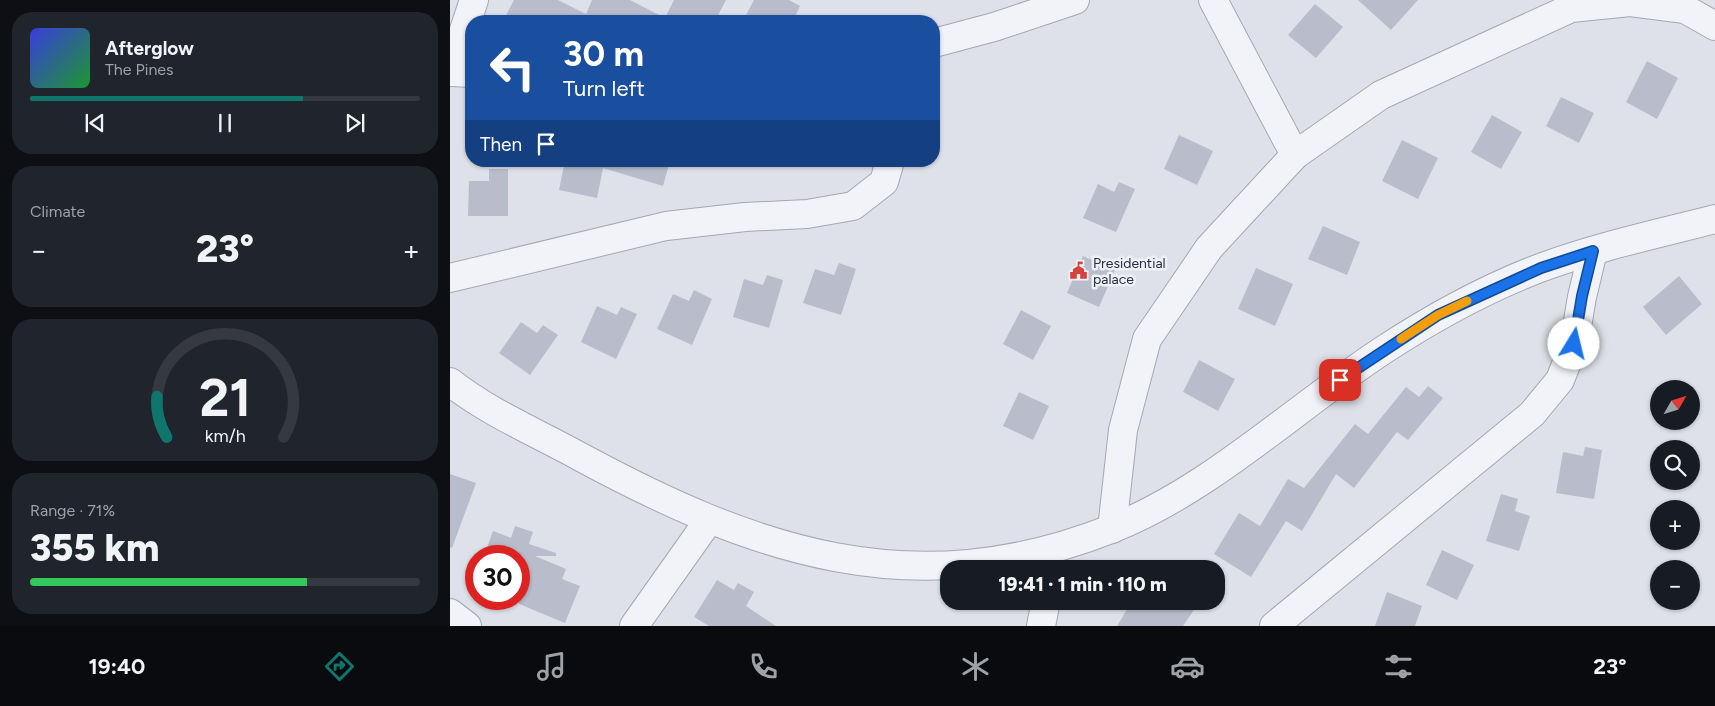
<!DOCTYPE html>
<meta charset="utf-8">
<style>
body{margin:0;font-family:Figtree,sans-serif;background:#20242c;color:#f1f3f6;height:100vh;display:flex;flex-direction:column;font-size:19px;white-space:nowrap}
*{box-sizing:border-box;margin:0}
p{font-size:16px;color:#9ea1a6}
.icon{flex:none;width:28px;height:28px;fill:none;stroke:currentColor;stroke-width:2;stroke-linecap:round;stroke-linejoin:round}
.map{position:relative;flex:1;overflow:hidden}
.side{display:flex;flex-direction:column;gap:12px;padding:12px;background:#0d0f14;width:450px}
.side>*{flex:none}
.guide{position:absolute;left:15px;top:15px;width:475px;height:152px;border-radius:20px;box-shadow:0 1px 4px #0004;background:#1a4fa0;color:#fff;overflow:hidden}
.needle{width:32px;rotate:51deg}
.controls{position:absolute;left:1200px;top:380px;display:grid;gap:10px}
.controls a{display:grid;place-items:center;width:50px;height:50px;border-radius:50%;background:#171b24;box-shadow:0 1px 4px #0004;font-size:25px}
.speed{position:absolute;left:15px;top:545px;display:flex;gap:10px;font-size:25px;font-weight:700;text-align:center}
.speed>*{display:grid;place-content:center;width:65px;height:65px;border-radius:50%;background:#171b24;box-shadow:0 1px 4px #0004;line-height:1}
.speed .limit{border:8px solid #d22;background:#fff;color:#111}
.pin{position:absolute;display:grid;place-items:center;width:42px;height:42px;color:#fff;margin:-21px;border-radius:10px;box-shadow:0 2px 8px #0006}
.me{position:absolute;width:55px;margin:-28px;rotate:9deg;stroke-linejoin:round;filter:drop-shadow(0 0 4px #0008)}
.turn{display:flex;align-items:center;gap:18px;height:105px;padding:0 15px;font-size:22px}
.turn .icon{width:65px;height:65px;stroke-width:2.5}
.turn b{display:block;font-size:35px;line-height:42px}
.then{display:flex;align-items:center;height:48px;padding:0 15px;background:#0003;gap:10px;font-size:19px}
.big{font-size:38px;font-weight:800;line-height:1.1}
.side .tile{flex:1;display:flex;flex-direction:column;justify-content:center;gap:8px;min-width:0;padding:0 18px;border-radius:20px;background:#20242c}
.side .dial{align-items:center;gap:0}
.dial svg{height:130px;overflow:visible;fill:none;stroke:#363941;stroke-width:7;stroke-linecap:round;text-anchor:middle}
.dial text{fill:#f1f3f6;stroke:none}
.song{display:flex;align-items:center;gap:15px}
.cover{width:60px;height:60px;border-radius:8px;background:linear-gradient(135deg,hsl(240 70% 55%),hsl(130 70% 35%))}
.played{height:5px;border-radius:2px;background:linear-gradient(90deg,#0f766e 70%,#363941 70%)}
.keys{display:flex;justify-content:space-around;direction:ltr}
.heat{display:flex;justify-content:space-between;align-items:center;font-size:28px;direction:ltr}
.charge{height:8px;border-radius:4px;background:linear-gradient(90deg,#34c759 71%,#363941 0)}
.trip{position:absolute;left:490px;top:560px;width:285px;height:50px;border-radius:20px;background:#171b24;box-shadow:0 1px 4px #0004;font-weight:800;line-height:50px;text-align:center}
.menu{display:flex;height:80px;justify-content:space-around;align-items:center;background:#090b0e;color:#9ea1a6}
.menu .icon{width:35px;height:35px}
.menu .on{color:#0f766e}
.menu b{font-size:22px;color:#f1f3f6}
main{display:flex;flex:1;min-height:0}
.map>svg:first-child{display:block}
.building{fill:#b9bcca}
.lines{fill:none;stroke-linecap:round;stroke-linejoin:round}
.minor-casing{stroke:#a4a7b4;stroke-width:30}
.minor{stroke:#f2f3f8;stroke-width:28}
.route-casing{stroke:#114b97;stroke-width:12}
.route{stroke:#1a73e8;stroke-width:9}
.slow{stroke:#f59e0b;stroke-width:9}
.labels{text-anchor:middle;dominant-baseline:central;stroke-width:5;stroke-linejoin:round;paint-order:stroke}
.poi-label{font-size:14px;fill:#272c42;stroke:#eff1f7;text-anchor:start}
</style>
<main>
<section class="side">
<div class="tile">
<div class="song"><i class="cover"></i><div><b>Afterglow</b><p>The Pines</p></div></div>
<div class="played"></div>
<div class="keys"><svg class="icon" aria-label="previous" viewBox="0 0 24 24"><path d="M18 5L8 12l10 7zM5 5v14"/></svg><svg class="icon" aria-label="pause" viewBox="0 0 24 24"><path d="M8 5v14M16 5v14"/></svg><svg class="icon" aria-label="next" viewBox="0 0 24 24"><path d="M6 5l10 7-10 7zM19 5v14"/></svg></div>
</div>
<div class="tile"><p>Climate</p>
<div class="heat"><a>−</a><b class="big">23°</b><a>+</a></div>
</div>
<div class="tile dial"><svg viewBox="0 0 100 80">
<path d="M14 69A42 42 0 1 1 86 69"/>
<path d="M14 69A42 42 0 0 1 8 44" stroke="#0f766e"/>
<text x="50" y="56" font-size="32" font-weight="700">21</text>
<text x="50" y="72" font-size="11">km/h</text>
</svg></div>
<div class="tile"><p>Range · 71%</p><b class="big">355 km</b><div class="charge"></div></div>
</section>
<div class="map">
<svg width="1265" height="626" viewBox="0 0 1265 626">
<rect width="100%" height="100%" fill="#dfe1ea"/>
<g class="building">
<path d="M 64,0 L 108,0 L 136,14 L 142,0 L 180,0 L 215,18 L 224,0 L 276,0 L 265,21 L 53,21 Z"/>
<path d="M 304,0 L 339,0 L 350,6 L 343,21 L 293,21 Z"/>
<path d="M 908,0 L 968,0 L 941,30 Z"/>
<path d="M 865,4 L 893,27 L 866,58 L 838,35 Z"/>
<path d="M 1197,61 L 1228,78 L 1207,119 L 1176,102 Z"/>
<path d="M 1111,97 L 1144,113 L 1129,143 L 1096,126 Z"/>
<path d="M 1042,115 L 1072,132 L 1051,169 L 1021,152 Z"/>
<path d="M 729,135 L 763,151 L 747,185 L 714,169 Z"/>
<path d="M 952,140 L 988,158 L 968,199 L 932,181 Z"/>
<path d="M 115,161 L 220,161 L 213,186 L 153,168 L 147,198 L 109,190 Z"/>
<path d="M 39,169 L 58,169 L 58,216 L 18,216 L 19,181 L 39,181 Z"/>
<path d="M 669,182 L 685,189 L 666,232 L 633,218 L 648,184 L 664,192 Z"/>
<path d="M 873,226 L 910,242 L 897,275 L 858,259 Z"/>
<path d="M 633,256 L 665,270 L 649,307 L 617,293 Z"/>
<path d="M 389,263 L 406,269 L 391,315 L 353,303 L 365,269 L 384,275 Z"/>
<path d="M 806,268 L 843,284 L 825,326 L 788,309 Z"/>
<path d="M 317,275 L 333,280 L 319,328 L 283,317 L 294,279 L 313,285 Z"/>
<path d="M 1229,276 L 1252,304 L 1216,335 L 1193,307 Z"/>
<path d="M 244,290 L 262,299 L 242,345 L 207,329 L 223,294 L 239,301 Z"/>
<path d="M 147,306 L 167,315 L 171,307 L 187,314 L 166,359 L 131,342 Z"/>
<path d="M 571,310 L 601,326 L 583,360 L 553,344 Z"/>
<path d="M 71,322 L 87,333 L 93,325 L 108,335 L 80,375 L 49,353 Z"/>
<path d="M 749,360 L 785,379 L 768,411 L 733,392 Z"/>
<path d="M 978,386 L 993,398 L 958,440 L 947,432 L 904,488 L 886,474 L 852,531 L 836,521 L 801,577 L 764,554 L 789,513 L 810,526 L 838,479 L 854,488 L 905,424 L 918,434 L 956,387 L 969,397 Z"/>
<path d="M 569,392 L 599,406 L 583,440 L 553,426 Z"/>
<path d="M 1135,447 L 1152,450 L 1144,499 L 1106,493 L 1113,452 L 1133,456 Z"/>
<path d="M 0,474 L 26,483 L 2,548 L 0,547 Z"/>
<path d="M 1051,494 L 1068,499 L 1065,511 L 1080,516 L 1069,551 L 1036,541 Z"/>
<path d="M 65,526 L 83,532 L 79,544 L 106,553 L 106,556 L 85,556 L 116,569 L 112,579 L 130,586 L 115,623 L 69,604 L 69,556 L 34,556 L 43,531 L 61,538 Z"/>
<path d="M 992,550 L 1024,565 L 1007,600 L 976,585 Z"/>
<path d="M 267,580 L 284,590 L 288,583 L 304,592 L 296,606 L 326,626 L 259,626 L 244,617 Z"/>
<path d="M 937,592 L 972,606 L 965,626 L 925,626 Z"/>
<path d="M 682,601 L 750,601 L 733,626 L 667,626 Z"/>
</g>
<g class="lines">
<defs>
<g id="minor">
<path d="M 763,0 L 845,155"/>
<path d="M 484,43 L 544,27 L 625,0"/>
<path d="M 21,73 L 0,72 L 24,0"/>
<path d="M 0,278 L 216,226 L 295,217 L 357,214 L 403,206 L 434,182 L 440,161"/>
<path d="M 0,382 C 38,412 85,432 127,455 C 304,551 463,607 661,529 C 759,491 847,406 935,349 C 984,317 1035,289 1090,268 C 1146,247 1207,234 1265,219"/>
<path d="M 662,529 L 673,430 L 697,339 L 759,248 L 845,155 L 931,95 L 1121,8 L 1180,2 L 1235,9 L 1265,26"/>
<path d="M 0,613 L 17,626"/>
<path d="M 184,626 L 259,520"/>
<path d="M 591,626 L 596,601"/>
<path d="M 824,626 L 1082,414 L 1110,380 L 1124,344 L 1132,297 L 1143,251"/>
</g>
</defs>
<use href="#minor" class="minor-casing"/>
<use href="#minor" class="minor"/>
</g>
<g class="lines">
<defs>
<path id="route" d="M 890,380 L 988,315 L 1091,268 L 1143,251 L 1132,296 L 1124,344"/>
</defs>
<use href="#route" class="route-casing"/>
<use href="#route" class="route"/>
<path class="slow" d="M 951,339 L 988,315 L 1017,301"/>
</g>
<defs>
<symbol id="civic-bare" viewBox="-9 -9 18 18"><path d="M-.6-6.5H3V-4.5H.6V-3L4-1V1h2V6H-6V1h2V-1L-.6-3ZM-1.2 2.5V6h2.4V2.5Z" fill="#d7433c" stroke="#eff1f7" stroke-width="2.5" paint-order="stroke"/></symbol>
</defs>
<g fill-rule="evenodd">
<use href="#civic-bare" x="616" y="258" width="25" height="25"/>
</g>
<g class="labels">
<g class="poi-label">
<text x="643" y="263">Presidential<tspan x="643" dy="16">palace</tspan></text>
</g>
</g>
</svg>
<div class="controls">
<a><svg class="needle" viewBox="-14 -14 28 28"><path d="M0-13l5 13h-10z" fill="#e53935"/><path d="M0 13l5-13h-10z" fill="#9ea1a6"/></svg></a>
<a><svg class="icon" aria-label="search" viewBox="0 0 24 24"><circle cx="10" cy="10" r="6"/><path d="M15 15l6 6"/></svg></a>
<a>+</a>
<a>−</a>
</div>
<div class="speed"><div class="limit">30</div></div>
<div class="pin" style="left:890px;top:380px;background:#d93025"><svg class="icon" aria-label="arrive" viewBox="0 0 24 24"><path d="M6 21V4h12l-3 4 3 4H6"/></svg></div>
<svg class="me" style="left:1124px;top:344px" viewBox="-20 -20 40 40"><circle r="19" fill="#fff"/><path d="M0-13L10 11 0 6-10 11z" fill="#1a73e8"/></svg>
<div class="trip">19:41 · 1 min · 110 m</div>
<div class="guide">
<div class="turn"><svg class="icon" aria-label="left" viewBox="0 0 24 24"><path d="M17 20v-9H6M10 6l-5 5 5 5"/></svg><div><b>30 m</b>Turn left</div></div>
<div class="then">Then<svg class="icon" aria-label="arrive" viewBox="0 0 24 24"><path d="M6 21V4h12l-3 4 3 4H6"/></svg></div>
</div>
</div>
</main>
<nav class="menu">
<b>19:40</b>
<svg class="icon on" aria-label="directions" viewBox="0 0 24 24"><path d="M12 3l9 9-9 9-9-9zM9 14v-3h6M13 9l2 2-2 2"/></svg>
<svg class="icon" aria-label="music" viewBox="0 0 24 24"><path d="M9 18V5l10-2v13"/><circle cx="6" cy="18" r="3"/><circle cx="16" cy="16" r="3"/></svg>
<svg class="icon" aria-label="phone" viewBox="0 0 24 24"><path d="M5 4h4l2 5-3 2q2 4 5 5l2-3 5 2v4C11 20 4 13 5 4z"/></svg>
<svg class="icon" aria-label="climate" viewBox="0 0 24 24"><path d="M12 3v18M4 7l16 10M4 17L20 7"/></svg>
<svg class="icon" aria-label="car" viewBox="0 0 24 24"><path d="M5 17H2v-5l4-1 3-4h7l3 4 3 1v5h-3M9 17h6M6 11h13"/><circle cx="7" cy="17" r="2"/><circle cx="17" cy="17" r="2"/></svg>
<svg class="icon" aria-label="filters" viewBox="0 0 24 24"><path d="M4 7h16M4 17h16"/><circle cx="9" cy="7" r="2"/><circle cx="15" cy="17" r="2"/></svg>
<b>23°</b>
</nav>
